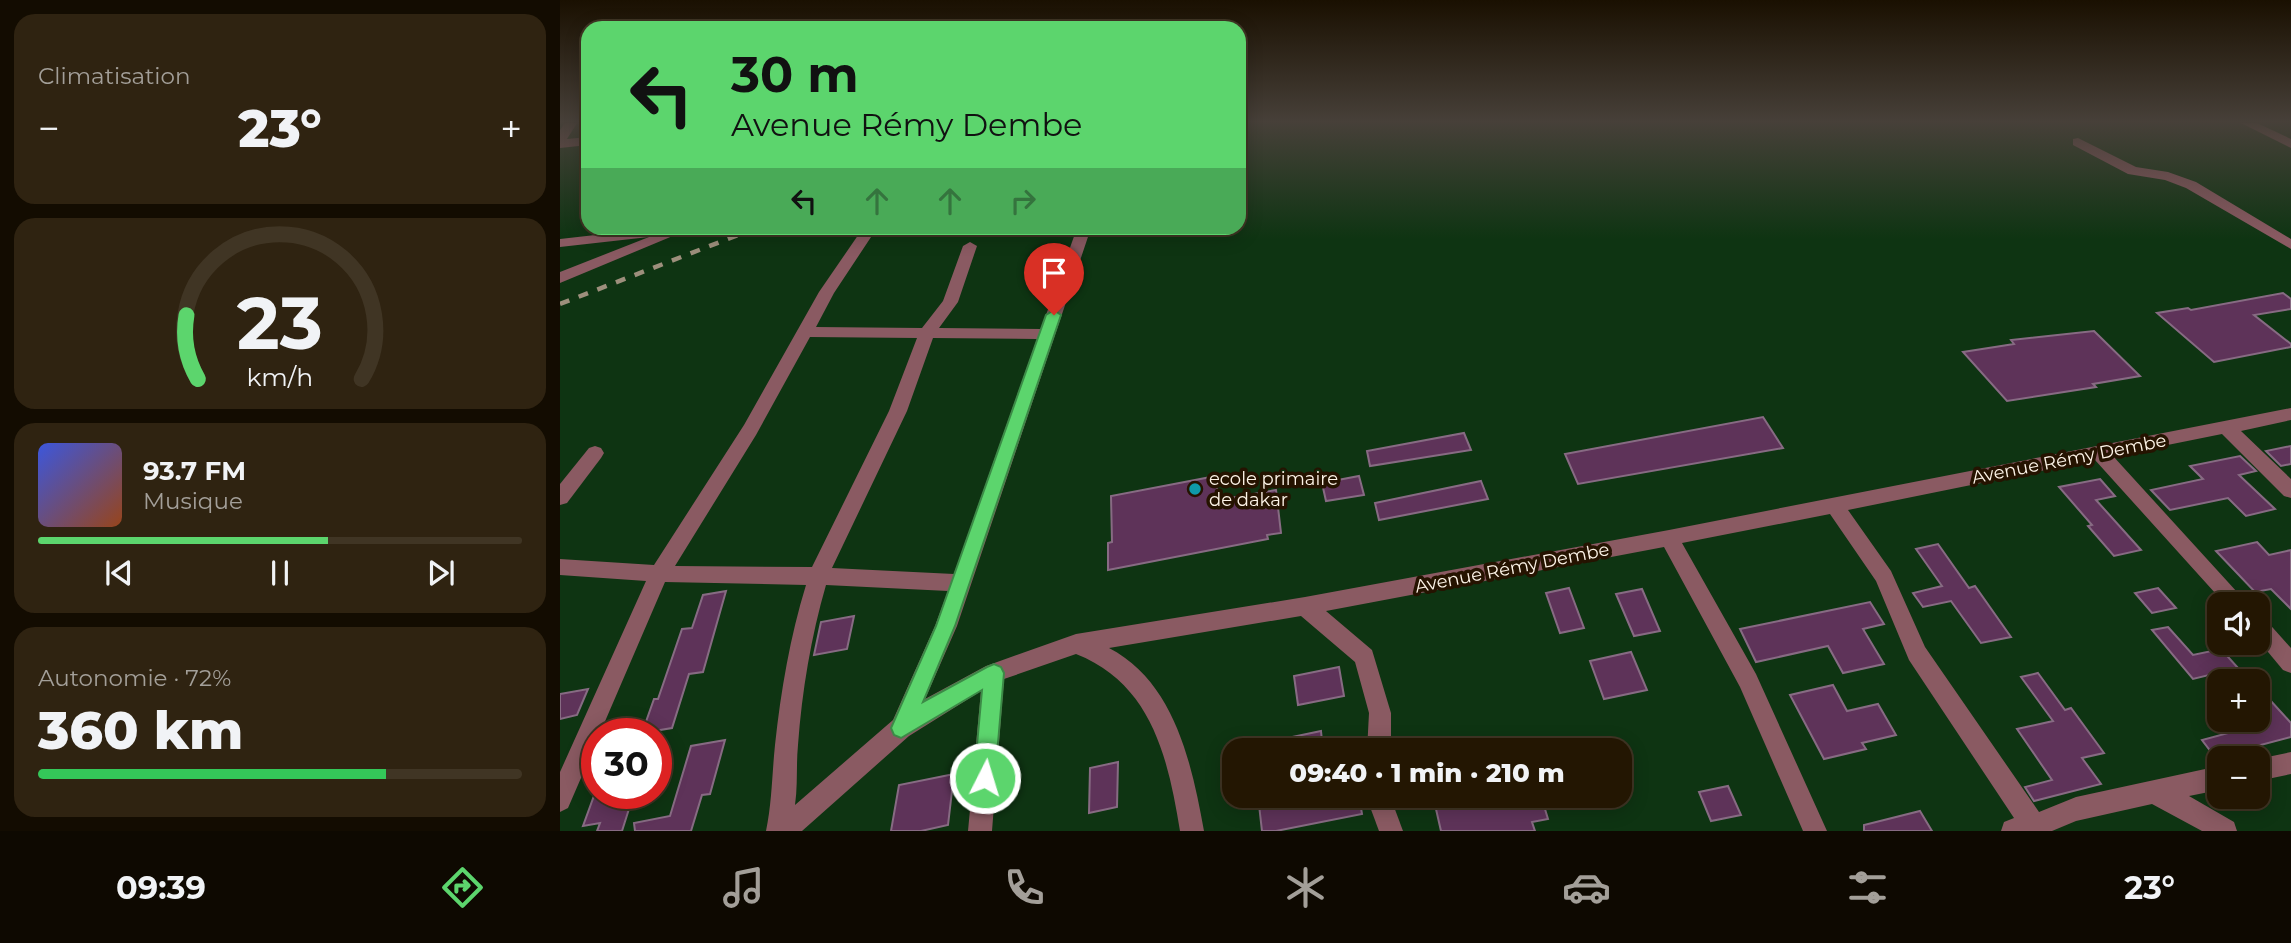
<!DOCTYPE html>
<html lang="fr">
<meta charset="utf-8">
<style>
body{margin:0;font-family:Montserrat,sans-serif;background:#2f2311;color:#f1f3f6;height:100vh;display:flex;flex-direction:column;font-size:26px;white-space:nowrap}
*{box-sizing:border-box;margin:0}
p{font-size:23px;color:#a39f99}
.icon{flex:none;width:38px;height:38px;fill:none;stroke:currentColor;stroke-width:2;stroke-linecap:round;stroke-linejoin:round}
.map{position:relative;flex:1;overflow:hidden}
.details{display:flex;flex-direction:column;gap:14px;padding:14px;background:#130c01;width:560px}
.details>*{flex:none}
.top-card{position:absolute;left:21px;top:21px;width:665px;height:214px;border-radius:21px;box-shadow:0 4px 18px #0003,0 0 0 2px #403524;background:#5cd56d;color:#111;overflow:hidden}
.fabs{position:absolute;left:1647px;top:592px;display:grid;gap:14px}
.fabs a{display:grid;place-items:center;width:63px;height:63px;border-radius:14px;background:#231602;box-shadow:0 4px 18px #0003,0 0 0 2px #403524;font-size:35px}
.speed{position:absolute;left:21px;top:718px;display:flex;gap:14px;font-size:35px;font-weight:700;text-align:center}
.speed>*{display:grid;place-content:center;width:91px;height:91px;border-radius:50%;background:#231602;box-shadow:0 4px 18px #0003,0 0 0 2px #403524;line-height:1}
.speed .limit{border:10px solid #d22;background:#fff;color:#111}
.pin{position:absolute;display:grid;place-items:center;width:60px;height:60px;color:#fff;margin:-72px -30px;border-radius:50% 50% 50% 0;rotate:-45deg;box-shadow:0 0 7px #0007}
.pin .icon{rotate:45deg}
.me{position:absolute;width:77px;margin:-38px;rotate:5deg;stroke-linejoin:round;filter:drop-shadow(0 0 5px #0008)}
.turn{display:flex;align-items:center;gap:24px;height:147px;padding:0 35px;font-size:32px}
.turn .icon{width:91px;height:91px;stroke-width:2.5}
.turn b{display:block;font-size:49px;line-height:60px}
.lanes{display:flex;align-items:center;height:66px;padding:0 35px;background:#0003;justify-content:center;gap:35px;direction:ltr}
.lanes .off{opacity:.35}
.big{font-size:52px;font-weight:800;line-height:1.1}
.details .card{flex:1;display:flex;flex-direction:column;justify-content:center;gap:10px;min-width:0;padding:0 24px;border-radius:21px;background:#2f2311}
.details .dial{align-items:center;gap:0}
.dial svg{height:182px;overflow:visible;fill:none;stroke:#403524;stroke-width:7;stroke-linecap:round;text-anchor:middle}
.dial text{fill:#f1f3f6;stroke:none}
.song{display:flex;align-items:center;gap:21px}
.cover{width:84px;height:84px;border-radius:10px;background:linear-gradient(135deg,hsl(230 70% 55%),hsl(20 70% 35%))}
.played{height:7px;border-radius:4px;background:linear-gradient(90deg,#5cd56d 60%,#403524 60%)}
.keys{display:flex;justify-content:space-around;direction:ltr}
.heat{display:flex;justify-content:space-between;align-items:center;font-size:38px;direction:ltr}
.charge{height:10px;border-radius:5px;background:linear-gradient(90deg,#34c759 72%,#403524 0)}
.trip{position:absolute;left:662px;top:738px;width:410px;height:70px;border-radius:21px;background:#231602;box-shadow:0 4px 18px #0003,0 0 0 2px #403524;font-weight:800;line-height:70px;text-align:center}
.menu{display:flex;height:112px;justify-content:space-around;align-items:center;background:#0e0901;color:#a39f99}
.menu .icon{width:49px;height:49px}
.menu .current{color:#5cd56d}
.menu b{font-size:32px;color:#f1f3f6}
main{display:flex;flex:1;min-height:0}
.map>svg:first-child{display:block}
.green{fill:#0e3412;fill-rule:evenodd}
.building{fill:#5e3359;stroke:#876b83;stroke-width:2}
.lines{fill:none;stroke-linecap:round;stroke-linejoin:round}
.minor{fill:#8a5a62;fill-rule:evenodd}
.rail{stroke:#9d8f7c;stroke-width:4.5;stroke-dasharray:10 10;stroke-linecap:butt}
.route{fill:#5cd56d;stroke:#3c8a47;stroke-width:2}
.culture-dot{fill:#0f9aa8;stroke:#251300;stroke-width:2.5}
.labels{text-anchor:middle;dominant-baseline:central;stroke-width:7;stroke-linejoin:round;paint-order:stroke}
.street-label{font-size:18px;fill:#fdf4e7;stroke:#251300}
.poi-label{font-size:18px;fill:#fdf4e7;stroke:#251300;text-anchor:start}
</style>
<main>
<section class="details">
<div class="card"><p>Climatisation</p>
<div class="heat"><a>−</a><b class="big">23°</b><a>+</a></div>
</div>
<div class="card dial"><svg viewBox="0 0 100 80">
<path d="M14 69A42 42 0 1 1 86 69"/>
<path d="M14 69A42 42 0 0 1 9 41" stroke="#5cd56d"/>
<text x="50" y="56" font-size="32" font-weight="700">23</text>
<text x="50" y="72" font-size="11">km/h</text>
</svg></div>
<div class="card">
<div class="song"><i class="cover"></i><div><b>93.7 FM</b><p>Musique</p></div></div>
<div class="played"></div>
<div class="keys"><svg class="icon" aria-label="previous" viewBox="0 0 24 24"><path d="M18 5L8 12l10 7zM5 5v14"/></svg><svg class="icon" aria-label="pause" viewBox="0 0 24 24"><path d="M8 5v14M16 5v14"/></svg><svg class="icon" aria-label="next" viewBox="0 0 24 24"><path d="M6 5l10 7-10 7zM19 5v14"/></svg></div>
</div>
<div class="card"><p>Autonomie · 72%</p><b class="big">360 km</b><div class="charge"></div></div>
</section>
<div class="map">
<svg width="1731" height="831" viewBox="0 0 1731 831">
<rect width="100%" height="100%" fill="#2f1d02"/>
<path class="green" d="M 0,123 L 28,123 L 28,228 L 679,228 L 679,123 L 1731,123 L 1731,831 L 0,831 ZM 1659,604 L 1698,604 L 1698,642 L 1659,642 ZM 1659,681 L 1698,681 L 1698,719 L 1659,719 ZM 37,733 L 96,733 L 96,793 L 37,793 ZM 674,751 L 1059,751 L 1059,796 L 674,796 ZM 1659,758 L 1698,758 L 1698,796 L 1659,796 Z"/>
<g class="building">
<path d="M 1723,293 L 1731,299 L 1731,309 L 1694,315 L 1731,344 L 1731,347 L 1654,362 L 1597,313 L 1628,308 L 1631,310 Z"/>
<path d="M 1534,331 L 1580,376 L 1533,384 L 1536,387 L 1447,401 L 1403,352 L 1454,344 L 1451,340 Z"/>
<path d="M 1203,417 L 1223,448 L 1018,484 L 1005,454 Z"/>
<path d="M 904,433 L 911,450 L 810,466 L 807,451 Z"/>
<path d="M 1731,446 L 1731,464 L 1721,466 L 1706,451 Z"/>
<path d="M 1680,456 L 1696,471 L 1679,475 L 1715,509 L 1686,516 L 1668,498 L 1610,510 L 1591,490 L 1643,479 L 1630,466 Z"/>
<path d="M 656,476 L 658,500 L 716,490 L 721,533 L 707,535 L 708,539 L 548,570 L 548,543 L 552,542 L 551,496 Z"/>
<path d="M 799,476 L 804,495 L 766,501 L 762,483 Z"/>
<path d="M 1540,479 L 1555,496 L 1536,500 L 1581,550 L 1554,556 L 1528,526 L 1532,525 L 1499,487 Z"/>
<path d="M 921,481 L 928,499 L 819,520 L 815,503 Z"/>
<path d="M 1697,542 L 1709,555 L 1731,550 L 1731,609 L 1711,589 L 1695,592 L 1656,551 Z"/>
<path d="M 1378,544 L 1409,588 L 1415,586 L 1451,637 L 1421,643 L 1391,601 L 1363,607 L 1353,593 L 1382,586 L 1356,549 Z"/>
<path d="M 1009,588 L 1024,628 L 1000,633 L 986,593 Z"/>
<path d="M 1598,588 L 1616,608 L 1592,613 L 1575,593 Z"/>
<path d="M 1082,589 L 1100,631 L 1074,636 L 1056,594 Z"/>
<path d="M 166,591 L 143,672 L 129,674 L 112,728 L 82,733 L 94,699 L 98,699 L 122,629 L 132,628 L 143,595 Z"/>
<path d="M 1310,602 L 1324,624 L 1303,629 L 1324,664 L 1283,673 L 1268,646 L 1196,662 L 1180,629 Z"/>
<path d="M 294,616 L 287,649 L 254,655 L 261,622 Z"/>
<path d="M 1608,627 L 1633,655 L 1661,649 L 1678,668 L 1633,679 L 1592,630 Z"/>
<path d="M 1071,652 L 1087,690 L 1044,699 L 1030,661 Z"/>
<path d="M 779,667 L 784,696 L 738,705 L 734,676 Z"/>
<path d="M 1478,673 L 1505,710 L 1511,708 L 1544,753 L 1522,758 L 1541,784 L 1474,801 L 1465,787 L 1492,780 L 1457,729 L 1493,721 L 1461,677 Z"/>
<path d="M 1273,685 L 1287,711 L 1318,704 L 1336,735 L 1302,743 L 1306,749 L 1264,759 L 1230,695 Z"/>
<path d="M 28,689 L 17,715 L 0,719 L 0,694 Z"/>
<path d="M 1710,700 L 1731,723 L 1731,737 L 1655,757 L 1642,740 L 1672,732 L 1661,719 L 1698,719 L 1698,703 Z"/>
<path d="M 761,731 L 763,751 L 734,751 L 732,737 Z"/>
<path d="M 165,740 L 150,794 L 142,795 L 131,831 L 75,831 L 74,823 L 110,816 L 131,746 Z"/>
<path d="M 558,762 L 557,807 L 529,813 L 530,768 Z"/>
<path d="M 394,774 L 388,825 L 361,831 L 331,831 L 339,785 Z"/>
<path d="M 1168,786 L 1181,815 L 1151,821 L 1139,792 Z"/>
<path d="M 35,793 L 74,793 L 62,831 L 37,831 L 40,823 L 23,826 Z"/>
<path d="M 698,796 L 799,796 L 802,814 L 716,831 L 702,831 Z"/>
<path d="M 873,796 L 981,796 L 988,819 L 972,822 L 975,831 L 881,831 Z"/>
<path d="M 1360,811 L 1372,831 L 1304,831 L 1304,825 Z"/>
</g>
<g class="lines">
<g class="minor">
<path d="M 5,123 L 17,123 L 7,139 L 28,137 L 28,145 L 0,148 L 0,130 Z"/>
<path d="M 1681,123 L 1697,123 L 1731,139 L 1731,148 Z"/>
<path d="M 1518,138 L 1576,167 L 1608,172 L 1636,182 L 1731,239 L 1731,249 L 1626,188 L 1605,180 L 1568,174 L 1513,145 L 1513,139 Z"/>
<path d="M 97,228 L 104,231 L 114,228 L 132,228 L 0,283 L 0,272 L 89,237 L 0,247 L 0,239 Z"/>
<path d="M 303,228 L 317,228 L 274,293 L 256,327 L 362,328 L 383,301 L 403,246 L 410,242 L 417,246 L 398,302 L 379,328 L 481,329 L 517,228 L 531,228 L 397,626 L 365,699 L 426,666 L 516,634 L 745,597 L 1109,530 L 1731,408 L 1731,420 L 1681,431 L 1731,479 L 1731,498 L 1724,496 L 1662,434 L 1553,456 L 1688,604 L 1665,604 L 1535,460 L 1288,510 L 1331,571 L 1365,647 L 1479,812 L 1516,797 L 1659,766 L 1659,790 L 1629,796 L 1674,822 L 1677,831 L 1642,831 L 1592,804 L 1516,821 L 1492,831 L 1441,831 L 1444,822 L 1454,818 L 1349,660 L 1316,581 L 1270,514 L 1122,543 L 1196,674 L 1267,831 L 1243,831 L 1180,687 L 1104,547 L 766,611 L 812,650 L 831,713 L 831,751 L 807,751 L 809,713 L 795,662 L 741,616 L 549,648 C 615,682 632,765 644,831 L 620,831 C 608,758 592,684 516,654 L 444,679 L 432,831 L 408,831 L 421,691 L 349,736 L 242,831 L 206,831 C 212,802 212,774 215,745 C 221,690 230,637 246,585 L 105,582 L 40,733 L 37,733 L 37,741 L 8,808 L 0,812 L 0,772 L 86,581 L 0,575 L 0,559 L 94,565 L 184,425 L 259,292 ZM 250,337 L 357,338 L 329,411 L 252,567 L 115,566 L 196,435 ZM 373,338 L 477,339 L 394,574 L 272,568 L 347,411 ZM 266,585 L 388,591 L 375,626 L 333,720 L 235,805 C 238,785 236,765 238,745 C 242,691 251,637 266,585 Z"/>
<path d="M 35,446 L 41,448 L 44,453 L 41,458 L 7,503 L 0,505 L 0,484 L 29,448 Z"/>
<path d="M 1698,617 L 1705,619 L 1731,648 L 1731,673 L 1723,670 L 1698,640 Z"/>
<path d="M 1731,752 L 1731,774 L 1698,781 L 1698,759 Z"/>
<path d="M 806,796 L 830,796 L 843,831 L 819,831 Z"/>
</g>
<path class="rail" d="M 0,304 L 196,228"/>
</g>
<linearGradient id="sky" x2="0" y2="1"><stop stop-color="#1a1001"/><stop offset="0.51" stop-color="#474039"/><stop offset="1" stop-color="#474039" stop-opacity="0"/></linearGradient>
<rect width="1731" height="239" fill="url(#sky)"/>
<path class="route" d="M 494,310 L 501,315 L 395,626 L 363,702 L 427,667 L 434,664 L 441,667 L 444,673 L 435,778 L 432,786 L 425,789 L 417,786 L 414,778 L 422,690 L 341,738 L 334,735 L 331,728 L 376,626 L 486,315 Z"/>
<circle class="culture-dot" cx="635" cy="489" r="7"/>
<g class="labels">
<g class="street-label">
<text transform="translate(1509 459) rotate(-11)">Avenue Rémy Dembe</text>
<text transform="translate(952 568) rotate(-11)">Avenue Rémy Dembe</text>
</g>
<g class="poi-label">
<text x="649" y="479">ecole primaire<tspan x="649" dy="21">de dakar</tspan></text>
</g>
</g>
</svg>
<div class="fabs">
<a><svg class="icon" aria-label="sound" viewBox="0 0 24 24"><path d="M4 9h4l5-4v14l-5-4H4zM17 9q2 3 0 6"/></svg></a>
<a>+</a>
<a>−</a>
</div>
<div class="speed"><div class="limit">30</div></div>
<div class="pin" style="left:494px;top:315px;background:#d93025"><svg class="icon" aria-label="arrive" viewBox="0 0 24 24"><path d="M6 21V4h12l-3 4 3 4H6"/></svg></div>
<svg class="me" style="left:425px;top:778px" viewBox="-20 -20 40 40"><circle r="17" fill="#5cd56d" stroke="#fff" stroke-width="3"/><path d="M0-11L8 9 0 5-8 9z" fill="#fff"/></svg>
<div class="trip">09:40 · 1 min · 210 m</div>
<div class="top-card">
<div class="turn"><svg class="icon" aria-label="left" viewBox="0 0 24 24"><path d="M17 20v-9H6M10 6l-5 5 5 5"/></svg><div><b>30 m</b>Avenue Rémy Dembe</div></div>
<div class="lanes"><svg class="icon" aria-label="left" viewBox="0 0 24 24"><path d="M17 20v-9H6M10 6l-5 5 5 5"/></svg><svg class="icon off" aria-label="ahead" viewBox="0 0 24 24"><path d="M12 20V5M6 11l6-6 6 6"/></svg><svg class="icon off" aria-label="ahead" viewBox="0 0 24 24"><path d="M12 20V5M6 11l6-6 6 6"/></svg><svg class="icon off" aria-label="right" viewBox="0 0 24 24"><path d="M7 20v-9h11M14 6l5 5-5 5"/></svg></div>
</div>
</div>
</main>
<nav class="menu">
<b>09:39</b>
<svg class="icon current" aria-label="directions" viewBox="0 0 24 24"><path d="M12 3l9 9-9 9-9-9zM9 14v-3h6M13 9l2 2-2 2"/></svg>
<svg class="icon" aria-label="music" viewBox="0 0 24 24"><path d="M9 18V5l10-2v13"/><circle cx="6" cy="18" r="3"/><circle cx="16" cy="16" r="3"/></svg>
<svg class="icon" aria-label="phone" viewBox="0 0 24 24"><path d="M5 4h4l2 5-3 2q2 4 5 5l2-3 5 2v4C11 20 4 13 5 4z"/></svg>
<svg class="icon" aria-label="climate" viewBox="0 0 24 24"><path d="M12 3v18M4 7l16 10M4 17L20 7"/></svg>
<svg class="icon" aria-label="car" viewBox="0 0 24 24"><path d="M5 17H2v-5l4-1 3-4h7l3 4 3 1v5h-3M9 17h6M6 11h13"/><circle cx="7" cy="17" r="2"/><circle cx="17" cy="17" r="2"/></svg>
<svg class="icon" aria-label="filters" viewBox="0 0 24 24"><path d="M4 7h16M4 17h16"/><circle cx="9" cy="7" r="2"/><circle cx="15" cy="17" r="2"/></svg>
<b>23°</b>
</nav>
